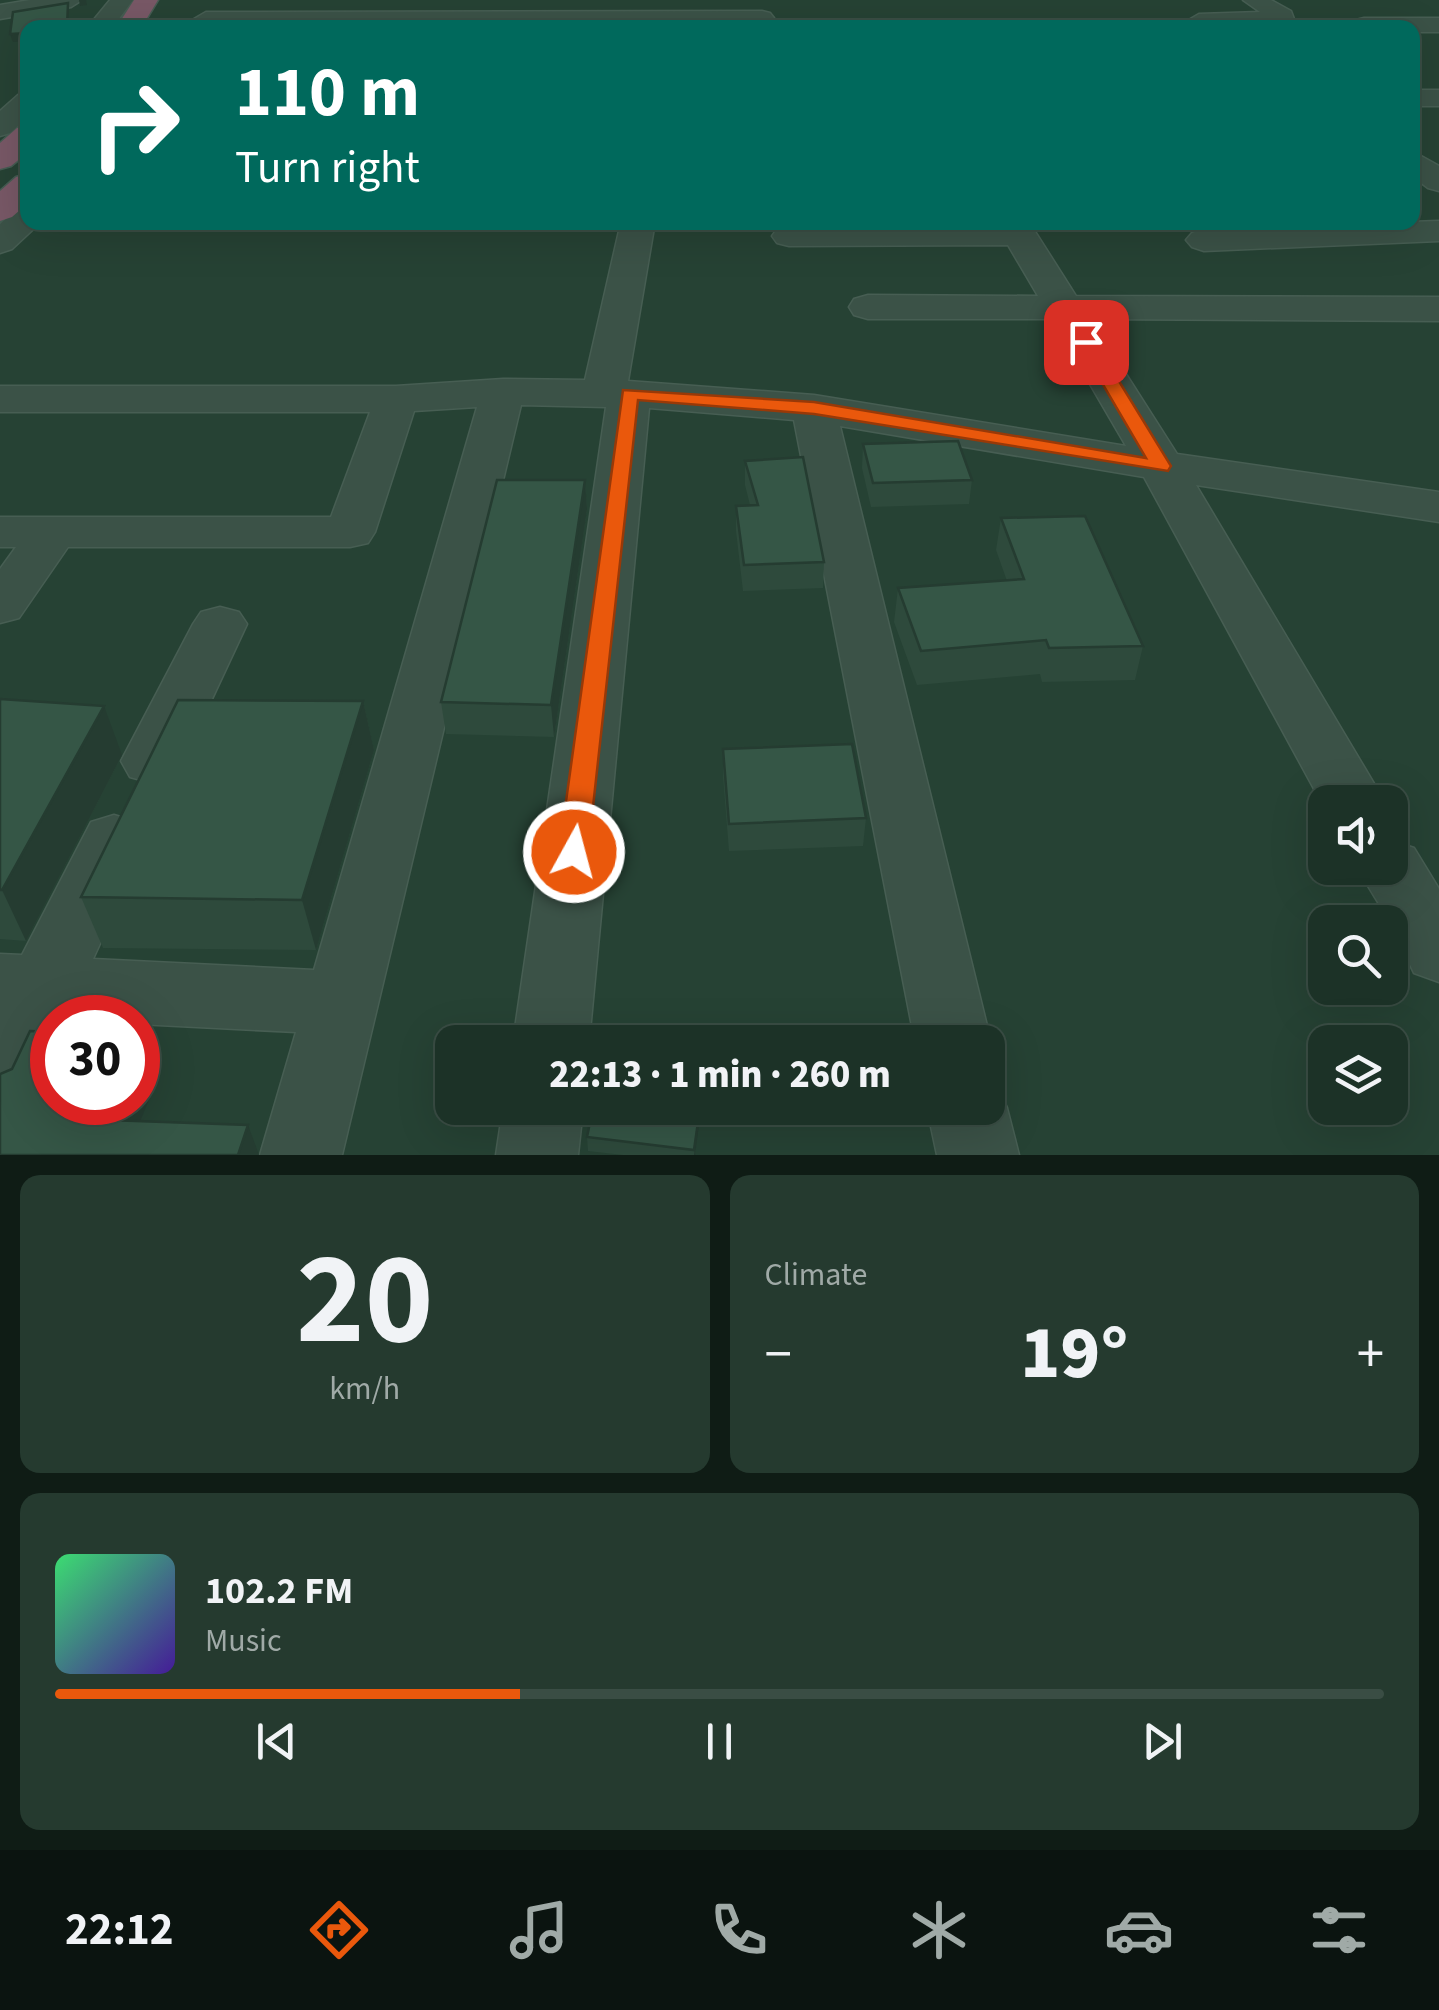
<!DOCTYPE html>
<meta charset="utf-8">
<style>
body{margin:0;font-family:"Source Sans 3",sans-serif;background:#253a2f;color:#f1f3f6;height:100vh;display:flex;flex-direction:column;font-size:38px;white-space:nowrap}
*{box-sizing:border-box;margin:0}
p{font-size:32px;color:#a0aaa7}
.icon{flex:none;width:55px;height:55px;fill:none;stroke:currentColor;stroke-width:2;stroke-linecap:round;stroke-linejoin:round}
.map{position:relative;height:1155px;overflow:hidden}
.panel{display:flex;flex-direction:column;gap:20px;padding:20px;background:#0f1c15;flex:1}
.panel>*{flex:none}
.banner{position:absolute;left:20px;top:20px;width:1400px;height:210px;border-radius:20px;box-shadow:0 10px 40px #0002,0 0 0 2px #3a4d44;background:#00695c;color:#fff;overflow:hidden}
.fabs{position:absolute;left:1308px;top:785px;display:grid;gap:20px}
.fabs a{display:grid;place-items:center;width:100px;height:100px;border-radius:20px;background:#1c3227;box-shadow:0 10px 40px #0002,0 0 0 2px #3a4d44;font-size:50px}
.speed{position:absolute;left:30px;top:995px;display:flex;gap:20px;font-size:50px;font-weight:700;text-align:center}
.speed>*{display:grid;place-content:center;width:130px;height:130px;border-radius:50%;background:#1c3227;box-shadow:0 10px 40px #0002,0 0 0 2px #3a4d44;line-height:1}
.speed .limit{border:15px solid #d22;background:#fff;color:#111}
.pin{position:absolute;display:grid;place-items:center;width:85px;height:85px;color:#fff;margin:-42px;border-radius:20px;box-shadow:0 5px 15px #0006}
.me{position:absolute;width:110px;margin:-55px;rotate:7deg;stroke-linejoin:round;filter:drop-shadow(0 0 8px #0008)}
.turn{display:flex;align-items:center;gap:35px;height:210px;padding:0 50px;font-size:45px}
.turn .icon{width:130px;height:130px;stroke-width:2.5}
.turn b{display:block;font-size:70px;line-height:85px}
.big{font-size:75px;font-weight:800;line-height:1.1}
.panel .widget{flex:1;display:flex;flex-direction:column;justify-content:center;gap:15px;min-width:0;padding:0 35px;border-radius:20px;background:#253a2f}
.panel .dial{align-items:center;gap:0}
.dial b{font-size:130px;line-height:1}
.song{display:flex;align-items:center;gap:30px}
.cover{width:120px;height:120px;border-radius:15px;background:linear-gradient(135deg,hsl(140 70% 55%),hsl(260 70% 35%))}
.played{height:10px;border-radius:5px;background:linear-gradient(90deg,#ea580c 35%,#3a4d44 35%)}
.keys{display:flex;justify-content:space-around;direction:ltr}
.heat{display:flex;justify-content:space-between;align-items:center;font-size:55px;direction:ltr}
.panel .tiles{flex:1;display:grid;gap:20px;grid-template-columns:1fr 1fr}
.widget:last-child{grid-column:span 2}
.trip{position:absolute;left:435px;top:1025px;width:570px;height:100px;border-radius:20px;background:#1c3227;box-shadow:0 10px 40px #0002,0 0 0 2px #3a4d44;font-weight:800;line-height:100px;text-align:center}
.tab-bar{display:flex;height:160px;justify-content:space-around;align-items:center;background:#0b1410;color:#a0aaa7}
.tab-bar .icon{width:70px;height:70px}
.tab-bar .on{color:#ea580c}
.tab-bar b{font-size:45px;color:#f1f3f6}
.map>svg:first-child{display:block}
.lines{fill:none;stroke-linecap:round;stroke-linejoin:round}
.minor-casing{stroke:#475e53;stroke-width:3}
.highway-casing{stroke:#455c52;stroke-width:3}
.minor{fill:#3b5247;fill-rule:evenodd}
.highway{fill:#785866;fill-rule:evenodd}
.wall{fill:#2e4a3c}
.shaded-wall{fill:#253c31}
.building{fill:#355646;stroke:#253c31;stroke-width:2.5}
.route{fill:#ea580c;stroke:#983908;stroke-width:2.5}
</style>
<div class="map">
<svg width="1439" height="1155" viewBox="0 0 1439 1155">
<rect width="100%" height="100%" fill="#264234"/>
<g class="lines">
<defs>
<g id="minor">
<path d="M 30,0 L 82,0 L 71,7 L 0,19 L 0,5 Z"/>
<path d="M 110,0 L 133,0 L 112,28 L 87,28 Z"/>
<path d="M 1243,0 L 1271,0 L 1291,11 L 1294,19 C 1282,30 1199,32 1187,21 L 1199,14 L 1260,12 Z"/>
<path d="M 762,11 L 770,13 L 774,18 L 770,23 L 206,26 L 194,19 L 206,12 Z"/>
<path d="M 1364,18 L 1439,18 L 1439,32 L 1412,32 L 1412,28 L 1354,28 L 1356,20 Z"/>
<rect x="1412" y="90" width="27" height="16"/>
<path d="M 28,93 L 28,117 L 10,133 L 0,136 L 0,111 L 18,95 Z"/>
<path d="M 1412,151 L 1439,166 L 1439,191 L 1428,188 L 1412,176 Z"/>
<path d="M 28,207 L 28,222 L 41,222 L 12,249 L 0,253 L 0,224 L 16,210 Z"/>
<path d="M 1439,221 L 1439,241 L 1204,251 L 1192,247 L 1186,240 L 1192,233 L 1204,229 Z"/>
<path d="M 621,222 L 655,222 L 628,381 L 814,395 L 1126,446 L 1052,319 L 868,319 L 854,315 L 849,307 L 854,299 L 868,295 L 1038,296 L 1008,245 L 789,246 L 777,243 L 772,236 L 777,229 L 789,226 L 1029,222 L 1076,296 L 1439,297 L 1439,321 L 1091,319 L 1177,454 L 1439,492 L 1439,522 L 1196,485 L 1385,802 L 1325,802 L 1325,809 L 1144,477 L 840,426 L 991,1042 L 988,1050 L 988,1042 L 915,1042 L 794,420 L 649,408 L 589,1042 L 513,1042 L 606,407 L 521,405 L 342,1155 L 260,1155 L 296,1032 L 138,1024 L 138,1018 L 52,1018 L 52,1049 L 28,1103 L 0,1113 L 0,954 L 22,955 L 91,822 L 114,815 L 137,822 L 147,840 L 93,959 L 314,970 L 477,407 L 414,411 L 375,532 L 368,543 L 350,547 L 68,547 L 19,618 L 0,623 L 0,569 L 16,547 L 0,547 L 0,517 L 331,517 L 370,412 L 0,412 L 0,386 L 396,386 L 503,379 L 585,380 Z"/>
<path d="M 220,607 L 239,612 L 247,624 L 183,761 L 174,777 L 152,783 L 130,777 L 121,761 L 193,624 L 201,612 Z"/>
<path d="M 1390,840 L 1414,848 L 1439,889 L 1439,982 L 1414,973 L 1390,922 L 1357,868 L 1390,868 Z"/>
<path d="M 988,1079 L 995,1082 L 1007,1108 L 1019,1155 L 937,1155 L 927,1108 L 988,1108 Z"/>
<path d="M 503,1108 L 583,1108 L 578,1155 L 496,1155 Z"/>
</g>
<g id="highway">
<path d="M 134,0 L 158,0 L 141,28 L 116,28 Z"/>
<path d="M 28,126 L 28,152 L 11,166 L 0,169 L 0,143 L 17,128 Z"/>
<path d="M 28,174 L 28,203 L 12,217 L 0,221 L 0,191 L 16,177 Z"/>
</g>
</defs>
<use href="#minor" class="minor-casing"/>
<use href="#highway" class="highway-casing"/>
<use href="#minor" class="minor"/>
<use href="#highway" class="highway"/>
</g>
<g class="wall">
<path d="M 863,444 L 972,480 L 969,504 L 871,507 L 862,468 Z"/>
<path d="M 745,461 L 824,562 L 823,588 L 743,591 L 736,531 L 736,506 L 750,505 L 745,485 Z"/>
<path d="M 585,480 L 587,509 L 554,737 L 446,734 L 441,702 Z"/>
<path d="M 1001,518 L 1143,646 L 1135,680 L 1042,682 L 1040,674 L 917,685 L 894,622 L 898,588 L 1007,581 L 996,550 Z"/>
<path d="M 0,699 L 122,755 L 26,941 L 0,939 Z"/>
<path d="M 363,701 L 374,750 L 316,950 L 103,948 L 81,897 Z"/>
<path d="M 723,749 L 866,818 L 863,846 L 729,851 L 723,776 Z"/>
<path d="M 700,1108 L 695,1155 L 623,1155 L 588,1151 L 587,1137 Z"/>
</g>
<g class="shaded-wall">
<path d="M 79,0 L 86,0 L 87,5 L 80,6 Z"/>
<path d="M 28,33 L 28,41 L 13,42 L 10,34 Z"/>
<path d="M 585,480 L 587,509 L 554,737 L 551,705 Z"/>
<path d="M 363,701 L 374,750 L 316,950 L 302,900 Z"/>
<path d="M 104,706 L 122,755 L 26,941 L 2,890 Z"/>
<path d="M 146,1036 L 161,1071 L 126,1155 L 109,1120 L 116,1102 L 138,1102 L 138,1054 Z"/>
<path d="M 700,1108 L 700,1117 L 695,1155 L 694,1155 Z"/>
<path d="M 248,1125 L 259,1155 L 238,1155 Z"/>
</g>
<g class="building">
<path d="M 68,3 L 67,28 L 28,28 L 28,33 L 10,34 L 13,12 Z"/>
<path d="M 958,441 L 972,480 L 873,483 L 863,444 Z"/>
<path d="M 803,457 L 824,562 L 744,565 L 736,506 L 758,505 L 745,461 Z"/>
<path d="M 497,480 L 585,480 L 551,705 L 441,702 Z"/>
<path d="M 1085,516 L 1143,646 L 1049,648 L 1046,640 L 921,651 L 898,588 L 1024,579 L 1001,518 Z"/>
<path d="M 0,699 L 104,706 L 2,890 L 0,890 Z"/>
<path d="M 178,700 L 363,701 L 302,900 L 81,897 Z"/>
<path d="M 852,744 L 866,818 L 729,824 L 723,749 Z"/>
<path d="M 30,1031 L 52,1032 L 52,1102 L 116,1102 L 109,1120 L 248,1125 L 238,1155 L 0,1155 L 0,1074 L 12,1069 Z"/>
<path d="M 138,1036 L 146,1036 L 138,1054 Z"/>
<path d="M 593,1108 L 700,1108 L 694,1150 L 587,1137 Z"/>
</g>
<path class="route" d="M 1086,337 L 1095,342 L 1171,466 L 1168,471 L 814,414 L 638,400 L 588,852 L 584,860 L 574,863 L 564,860 L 559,852 L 623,390 L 814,402 L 1146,458 L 1078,342 Z"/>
</svg>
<div class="fabs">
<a><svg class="icon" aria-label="sound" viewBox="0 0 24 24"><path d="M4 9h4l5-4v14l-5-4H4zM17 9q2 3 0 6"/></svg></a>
<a><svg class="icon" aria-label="search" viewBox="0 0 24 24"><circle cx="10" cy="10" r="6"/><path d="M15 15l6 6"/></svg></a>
<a><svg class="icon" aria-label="layers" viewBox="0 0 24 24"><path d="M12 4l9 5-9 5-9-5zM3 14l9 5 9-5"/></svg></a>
</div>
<div class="speed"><div class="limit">30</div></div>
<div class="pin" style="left:1086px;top:342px;background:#d93025"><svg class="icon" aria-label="arrive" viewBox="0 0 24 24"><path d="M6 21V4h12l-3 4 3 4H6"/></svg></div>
<svg class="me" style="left:574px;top:852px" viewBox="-20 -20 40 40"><circle r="17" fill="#ea580c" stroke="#fff" stroke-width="3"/><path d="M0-11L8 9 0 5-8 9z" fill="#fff"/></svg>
<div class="trip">22:13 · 1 min · 260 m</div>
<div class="banner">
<div class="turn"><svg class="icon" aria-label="right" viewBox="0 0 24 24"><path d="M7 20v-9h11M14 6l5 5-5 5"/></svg><div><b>110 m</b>Turn right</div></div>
</div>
</div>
<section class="panel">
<div class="tiles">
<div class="widget dial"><b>20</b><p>km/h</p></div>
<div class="widget"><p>Climate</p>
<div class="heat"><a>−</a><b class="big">19°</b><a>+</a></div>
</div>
<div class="widget">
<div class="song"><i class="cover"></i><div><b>102.2 FM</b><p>Music</p></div></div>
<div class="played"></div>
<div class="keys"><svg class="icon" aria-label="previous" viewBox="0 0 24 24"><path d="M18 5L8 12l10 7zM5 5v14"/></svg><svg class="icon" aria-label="pause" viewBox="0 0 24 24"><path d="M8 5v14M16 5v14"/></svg><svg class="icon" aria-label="next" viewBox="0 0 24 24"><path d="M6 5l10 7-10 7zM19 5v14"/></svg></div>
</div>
</div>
</section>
<nav class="tab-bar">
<b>22:12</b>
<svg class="icon on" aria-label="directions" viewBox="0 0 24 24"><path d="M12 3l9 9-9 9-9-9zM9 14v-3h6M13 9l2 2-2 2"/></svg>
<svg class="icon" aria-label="music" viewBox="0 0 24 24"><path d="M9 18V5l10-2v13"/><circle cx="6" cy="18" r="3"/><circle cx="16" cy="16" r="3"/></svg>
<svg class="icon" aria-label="phone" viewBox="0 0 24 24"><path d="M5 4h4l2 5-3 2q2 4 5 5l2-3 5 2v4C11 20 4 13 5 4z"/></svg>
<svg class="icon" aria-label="climate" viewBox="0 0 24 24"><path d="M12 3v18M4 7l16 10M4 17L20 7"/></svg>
<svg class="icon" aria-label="car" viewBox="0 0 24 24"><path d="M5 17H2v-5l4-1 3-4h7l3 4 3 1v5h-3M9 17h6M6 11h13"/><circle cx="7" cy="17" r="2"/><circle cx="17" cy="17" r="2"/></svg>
<svg class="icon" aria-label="filters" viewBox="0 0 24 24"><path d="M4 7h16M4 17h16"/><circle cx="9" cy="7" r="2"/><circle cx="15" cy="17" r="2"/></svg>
</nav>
